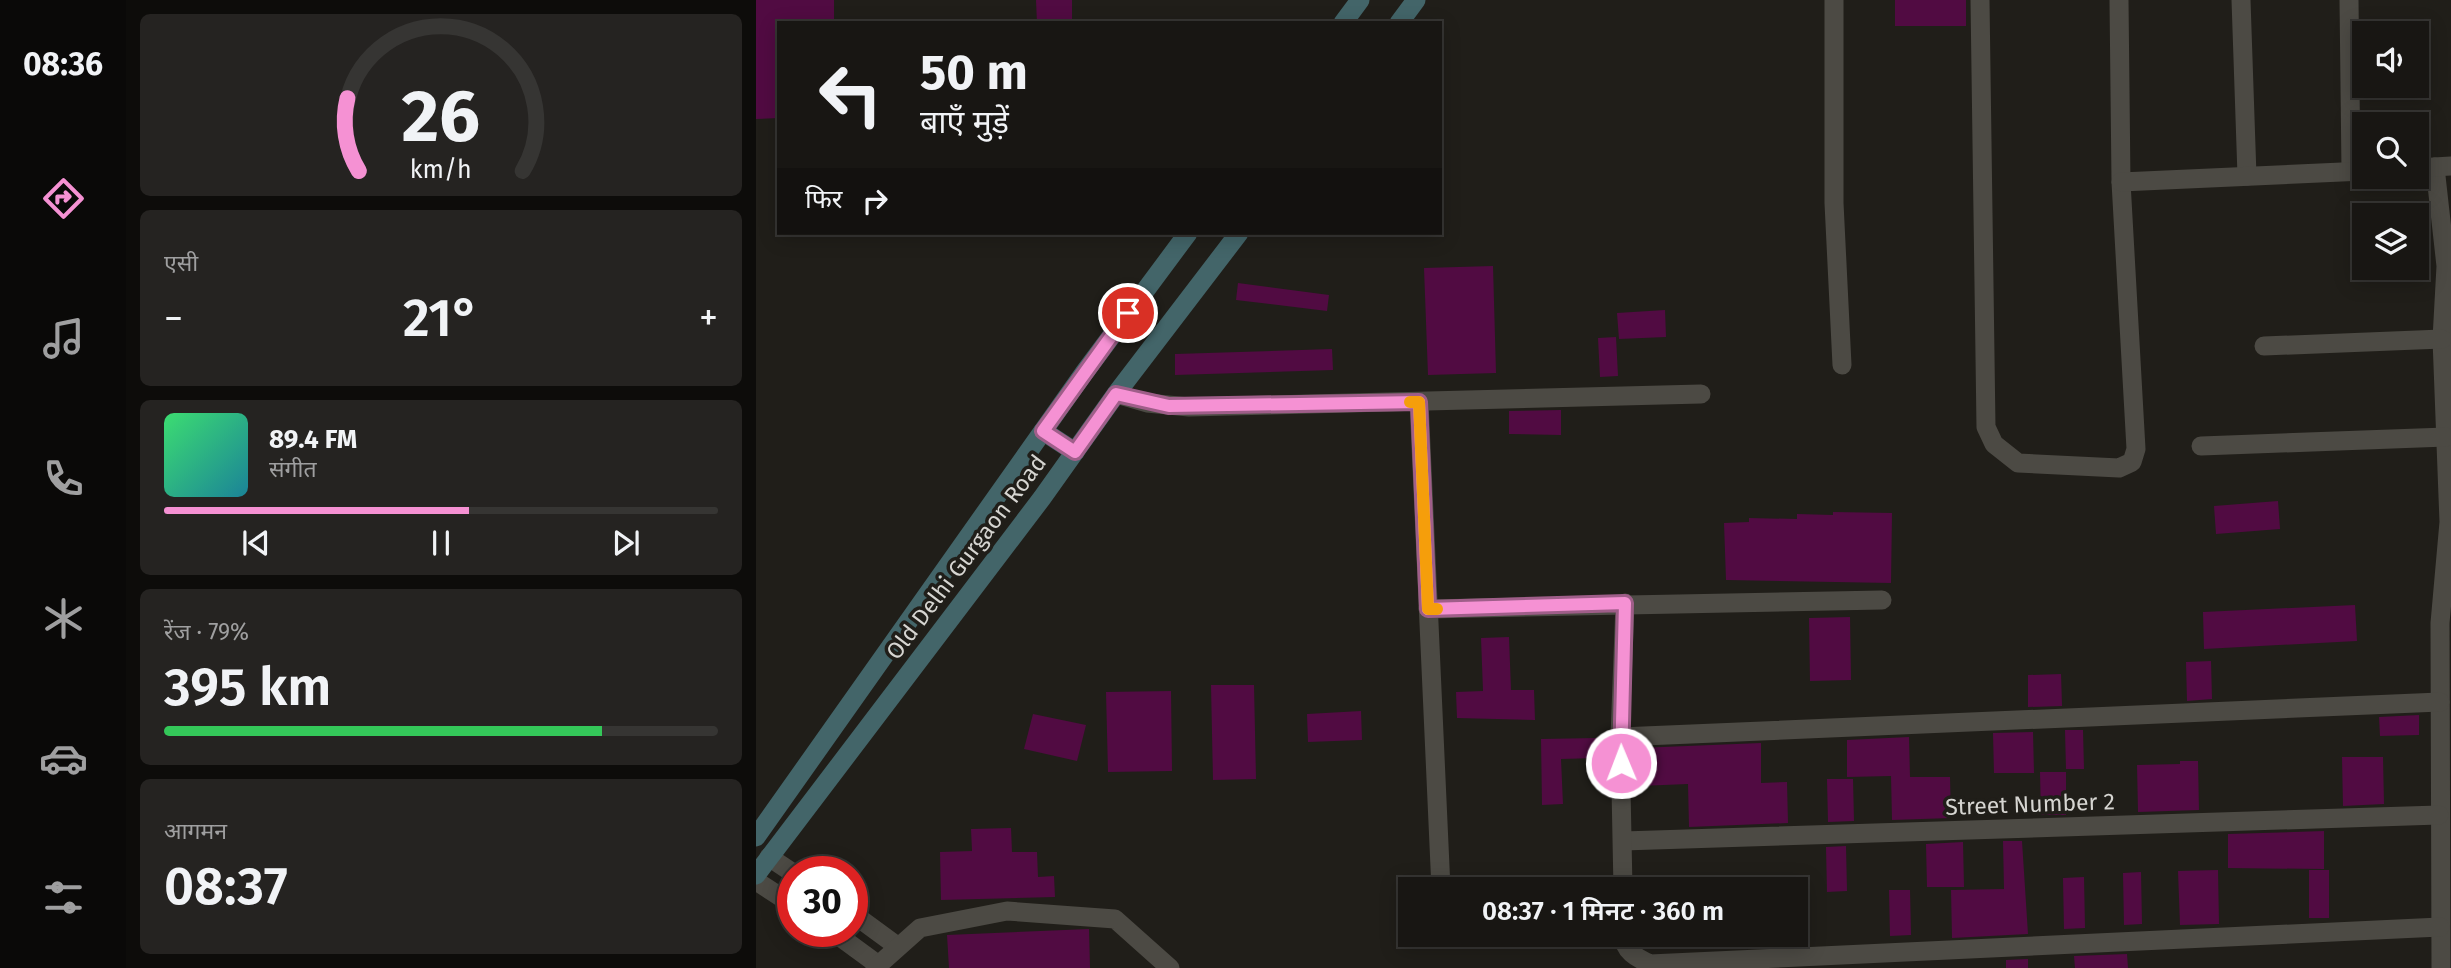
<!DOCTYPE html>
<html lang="hi">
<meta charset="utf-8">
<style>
body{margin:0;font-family:"Fira Sans","Noto Sans Devanagari",sans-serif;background:#252321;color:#f1f3f6;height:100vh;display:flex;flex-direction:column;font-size:26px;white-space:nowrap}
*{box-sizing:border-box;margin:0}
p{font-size:23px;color:#9f9fa0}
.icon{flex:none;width:38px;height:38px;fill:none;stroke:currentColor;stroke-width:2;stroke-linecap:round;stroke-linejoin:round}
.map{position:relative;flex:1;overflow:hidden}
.drawer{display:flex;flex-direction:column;gap:14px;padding:14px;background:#0d0c0a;width:630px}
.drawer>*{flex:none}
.hud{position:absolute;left:21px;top:21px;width:665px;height:214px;border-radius:0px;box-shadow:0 4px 18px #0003,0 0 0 2px #363533;background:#181613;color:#f1f3f6;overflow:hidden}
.fabs{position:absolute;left:1596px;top:21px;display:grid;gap:14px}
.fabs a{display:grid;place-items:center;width:77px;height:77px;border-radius:0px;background:#181613;box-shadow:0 4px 18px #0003,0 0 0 2px #363533;font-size:35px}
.speed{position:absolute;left:21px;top:856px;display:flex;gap:14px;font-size:35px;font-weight:700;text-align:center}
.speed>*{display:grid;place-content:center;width:91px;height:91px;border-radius:50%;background:#181613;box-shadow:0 4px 18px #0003,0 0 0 2px #363533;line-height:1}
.speed .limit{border:10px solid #d22;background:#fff;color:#111}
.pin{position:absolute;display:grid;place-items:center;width:60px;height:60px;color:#fff;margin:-30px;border:4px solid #fff;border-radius:50%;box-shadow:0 2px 7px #0007}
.me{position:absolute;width:77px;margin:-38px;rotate:359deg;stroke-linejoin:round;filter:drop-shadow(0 0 5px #0008)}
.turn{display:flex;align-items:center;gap:24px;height:147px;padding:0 28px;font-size:32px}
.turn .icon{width:91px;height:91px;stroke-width:2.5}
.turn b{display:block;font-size:49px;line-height:60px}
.then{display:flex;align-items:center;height:66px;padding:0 28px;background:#0003;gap:14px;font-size:26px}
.big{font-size:52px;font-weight:600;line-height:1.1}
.drawer .widget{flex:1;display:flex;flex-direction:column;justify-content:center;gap:10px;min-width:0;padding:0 24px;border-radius:10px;background:#252321}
.drawer .dial{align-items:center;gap:0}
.dial svg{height:182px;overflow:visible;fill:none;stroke:#363533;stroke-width:7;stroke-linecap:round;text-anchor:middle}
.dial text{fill:#f1f3f6;stroke:none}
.song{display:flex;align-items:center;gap:21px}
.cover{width:84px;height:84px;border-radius:10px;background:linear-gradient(135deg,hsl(140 70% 55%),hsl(190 70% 35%))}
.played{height:7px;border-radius:4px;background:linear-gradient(90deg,#f591d3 55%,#363533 55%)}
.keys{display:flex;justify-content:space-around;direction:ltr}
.heat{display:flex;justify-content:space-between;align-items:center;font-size:38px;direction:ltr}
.charge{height:10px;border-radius:5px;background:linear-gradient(90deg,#34c759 79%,#363533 0)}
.trip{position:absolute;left:642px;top:877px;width:410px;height:70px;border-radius:0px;background:#181613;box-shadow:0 4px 18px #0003,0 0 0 2px #363533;font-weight:600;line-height:70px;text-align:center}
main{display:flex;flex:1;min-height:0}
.tab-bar{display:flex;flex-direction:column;width:126px;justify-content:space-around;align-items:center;background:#0a0908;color:#9f9fa0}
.tab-bar .icon{width:49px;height:49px}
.tab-bar .active{color:#f591d3}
.tab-bar b{font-size:32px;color:#f1f3f6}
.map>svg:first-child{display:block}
.building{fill:#510b42}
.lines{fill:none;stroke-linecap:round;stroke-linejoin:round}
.minor{stroke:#4c4a44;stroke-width:19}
.secondary{stroke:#436569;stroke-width:19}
.route-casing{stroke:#9f5e89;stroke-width:18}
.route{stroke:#f591d3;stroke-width:12}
.slow{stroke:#f59e0b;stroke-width:12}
.labels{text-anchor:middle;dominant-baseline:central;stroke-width:7;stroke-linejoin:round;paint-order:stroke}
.street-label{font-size:23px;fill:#d6d5d1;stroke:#201e19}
</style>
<main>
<nav class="tab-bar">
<b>08:36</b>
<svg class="icon active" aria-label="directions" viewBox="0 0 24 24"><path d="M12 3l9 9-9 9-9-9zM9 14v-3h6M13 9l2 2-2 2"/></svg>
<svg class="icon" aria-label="music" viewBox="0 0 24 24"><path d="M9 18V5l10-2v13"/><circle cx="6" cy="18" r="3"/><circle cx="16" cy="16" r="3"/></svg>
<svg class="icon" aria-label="phone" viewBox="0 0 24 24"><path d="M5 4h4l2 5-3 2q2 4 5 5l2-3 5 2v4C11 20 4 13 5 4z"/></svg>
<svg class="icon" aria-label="climate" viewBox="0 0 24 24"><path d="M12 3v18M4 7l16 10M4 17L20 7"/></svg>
<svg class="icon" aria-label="car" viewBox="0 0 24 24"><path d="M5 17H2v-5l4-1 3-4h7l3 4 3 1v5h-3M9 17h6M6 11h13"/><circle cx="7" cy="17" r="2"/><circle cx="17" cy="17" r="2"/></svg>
<svg class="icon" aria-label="filters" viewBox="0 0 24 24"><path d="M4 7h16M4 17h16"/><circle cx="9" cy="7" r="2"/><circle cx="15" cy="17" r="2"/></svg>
</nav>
<section class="drawer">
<div class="widget dial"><svg viewBox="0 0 100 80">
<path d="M14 69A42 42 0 1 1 86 69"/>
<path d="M14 69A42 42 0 0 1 9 37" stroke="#f591d3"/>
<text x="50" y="56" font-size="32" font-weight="700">26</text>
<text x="50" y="72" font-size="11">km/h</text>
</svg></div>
<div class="widget"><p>एसी</p>
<div class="heat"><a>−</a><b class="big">21°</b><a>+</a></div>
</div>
<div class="widget">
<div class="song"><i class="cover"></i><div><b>89.4 FM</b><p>संगीत</p></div></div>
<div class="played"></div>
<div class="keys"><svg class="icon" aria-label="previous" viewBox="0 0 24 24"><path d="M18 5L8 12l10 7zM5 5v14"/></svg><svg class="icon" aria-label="pause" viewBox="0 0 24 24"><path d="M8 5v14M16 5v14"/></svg><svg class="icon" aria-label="next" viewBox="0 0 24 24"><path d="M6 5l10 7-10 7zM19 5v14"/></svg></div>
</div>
<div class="widget"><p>रेंज · 79%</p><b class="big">395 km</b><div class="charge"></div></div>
<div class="widget"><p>आगमन</p><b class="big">08:37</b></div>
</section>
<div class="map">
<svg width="1695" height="968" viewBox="0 0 1695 968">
<rect width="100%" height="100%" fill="#201e19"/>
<g class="building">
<path d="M 0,0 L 78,0 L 78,23 L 23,23 L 23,118 L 0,119 Z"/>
<path d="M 280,0 L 316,0 L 316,23 L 281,23 Z"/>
<rect x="1139" y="0" width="71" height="26"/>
<path d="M 737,266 L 740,373 L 672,375 L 668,268 Z"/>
<path d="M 482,283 L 573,295 L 571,311 L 480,300 Z"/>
<path d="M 909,310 L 910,337 L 863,339 L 861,313 Z"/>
<path d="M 860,337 L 862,376 L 844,377 L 842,338 Z"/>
<path d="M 576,349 L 577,370 L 419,375 L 419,354 Z"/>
<path d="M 805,410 L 805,435 L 753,434 L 753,411 Z"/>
<path d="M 1522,501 L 1524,529 L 1460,534 L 1458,506 Z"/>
<path d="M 1077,512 L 1136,513 L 1135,583 L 970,580 L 968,523 L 993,522 L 993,518 L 1041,519 L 1041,514 L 1077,515 Z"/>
<path d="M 1599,605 L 1601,641 L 1448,649 L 1447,612 Z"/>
<path d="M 1094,617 L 1095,680 L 1054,681 L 1053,618 Z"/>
<path d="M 753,637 L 755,690 L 778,690 L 779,720 L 701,718 L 700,692 L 727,691 L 725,638 Z"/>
<path d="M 1455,661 L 1456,699 L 1431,701 L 1430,662 Z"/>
<path d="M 1305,674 L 1306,706 L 1272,707 L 1272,675 Z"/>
<path d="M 455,685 L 498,685 L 500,779 L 457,780 Z"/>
<path d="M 415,691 L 416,771 L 352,772 L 350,692 Z"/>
<path d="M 605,711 L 606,740 L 552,742 L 551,714 Z"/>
<path d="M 277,714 L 330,725 L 321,761 L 268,749 Z"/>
<path d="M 1663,715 L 1663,735 L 1624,736 L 1623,717 Z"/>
<path d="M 1309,730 L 1327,730 L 1328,769 L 1310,769 Z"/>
<path d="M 1277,732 L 1278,773 L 1238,773 L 1237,733 Z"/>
<path d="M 1153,737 L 1154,777 L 1194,777 L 1195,818 L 1136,820 L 1135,776 L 1091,777 L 1091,740 Z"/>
<path d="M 841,738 L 841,758 L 805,759 L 807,804 L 786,805 L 785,739 Z"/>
<path d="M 1005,743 L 1005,783 L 1031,782 L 1032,823 L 933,827 L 932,784 L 883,786 L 882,748 Z"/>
<path d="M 1586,757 L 1627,757 L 1628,804 L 1587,806 Z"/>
<path d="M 1424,761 L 1442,761 L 1443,810 L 1382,812 L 1381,765 L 1424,764 Z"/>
<path d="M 1284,772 L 1310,772 L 1310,815 L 1285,815 Z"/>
<path d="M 1071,779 L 1097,779 L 1098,821 L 1072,822 Z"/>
<path d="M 255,828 L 256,852 L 281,852 L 282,877 L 298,876 L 299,897 L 185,900 L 184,852 L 216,851 L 215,829 Z"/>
<path d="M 1568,831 L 1568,869 L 1472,868 L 1472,834 Z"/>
<path d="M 1247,841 L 1266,841 L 1272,934 L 1196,938 L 1195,890 L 1248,889 Z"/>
<path d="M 1207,842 L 1208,887 L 1171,887 L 1170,844 Z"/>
<path d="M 1090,846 L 1091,891 L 1071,892 L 1070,847 Z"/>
<path d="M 1462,870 L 1463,924 L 1424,925 L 1422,871 Z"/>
<rect x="1553" y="870" width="20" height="48"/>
<path d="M 1385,872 L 1386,924 L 1368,925 L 1367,873 Z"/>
<path d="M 1328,877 L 1329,928 L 1308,929 L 1307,878 Z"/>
<path d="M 1133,890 L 1154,890 L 1155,935 L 1134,936 Z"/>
<path d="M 333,929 L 334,968 L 193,968 L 191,935 Z"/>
<path d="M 1371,954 L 1372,968 L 1319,968 L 1318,956 Z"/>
<path d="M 1272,959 L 1272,968 L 1250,968 L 1250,960 Z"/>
</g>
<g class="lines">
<g class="minor">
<path d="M 1078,0 L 1078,203 L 1086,365"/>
<path d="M 1224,0 L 1230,427 L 1238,444 L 1262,463 L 1363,468 L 1376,462 L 1380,449 L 1365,182 L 1363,0"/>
<path d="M 1485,0 L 1491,176"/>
<path d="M 1593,0 L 1595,171"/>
<path d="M 1679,167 L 1690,266 L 1686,339 L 1693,522 L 1684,623 L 1685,968"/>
<path d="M 1661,168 L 1695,166"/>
<path d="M 1365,182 L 1608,171"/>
<path d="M 1508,346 L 1686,339"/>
<path d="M 360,394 L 391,403 L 433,407 L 945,394"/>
<path d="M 663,402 L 685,889"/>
<path d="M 1445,446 L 1690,437"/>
<path d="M 672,609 L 1126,600"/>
<path d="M 864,737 L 1684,702"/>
<path d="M 867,841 L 1683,815"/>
<path d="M 13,857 L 37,873"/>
<path d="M 0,881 L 37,905"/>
<path d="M 867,889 L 864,737 L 869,603"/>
<path d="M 96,913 L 141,946"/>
<path d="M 76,931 L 121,964"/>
<path d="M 867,934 C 867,951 881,958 894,964 L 1684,927"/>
<path d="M 119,968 L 164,928 L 251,911 L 359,919 L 414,968"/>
</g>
<g class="secondary">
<path d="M 587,23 L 604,0"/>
<path d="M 643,23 L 660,0"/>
<path d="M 287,431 L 319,452"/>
<path d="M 0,837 L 328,373 L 432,233"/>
<path d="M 0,875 L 286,498 L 360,394 L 483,233"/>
</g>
</g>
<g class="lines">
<defs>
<path id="route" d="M 372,313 L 287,431 L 319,452 L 360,394 L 413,406 L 663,402 L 672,609 L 869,603 L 865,763"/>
</defs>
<use href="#route" class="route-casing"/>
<use href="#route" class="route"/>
<path class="slow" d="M 654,402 L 663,402 L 672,609 L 681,609"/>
</g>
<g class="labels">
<g class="street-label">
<text transform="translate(210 557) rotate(-53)">Old Delhi Gurgaon Road</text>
<text transform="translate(1274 804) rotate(-2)">Street Number 2</text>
</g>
</g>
</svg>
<div class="fabs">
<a><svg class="icon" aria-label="sound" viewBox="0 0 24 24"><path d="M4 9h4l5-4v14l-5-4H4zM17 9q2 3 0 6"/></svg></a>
<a><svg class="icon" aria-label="search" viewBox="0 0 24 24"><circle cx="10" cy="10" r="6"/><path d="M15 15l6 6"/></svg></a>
<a><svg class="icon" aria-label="layers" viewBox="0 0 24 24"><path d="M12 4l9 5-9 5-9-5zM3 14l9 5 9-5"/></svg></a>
</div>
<div class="speed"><div class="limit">30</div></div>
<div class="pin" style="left:372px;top:313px;background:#d93025"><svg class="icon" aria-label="arrive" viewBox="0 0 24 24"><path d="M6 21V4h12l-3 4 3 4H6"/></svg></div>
<svg class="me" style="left:865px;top:763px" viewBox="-20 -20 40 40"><circle r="17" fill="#f591d3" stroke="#fff" stroke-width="3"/><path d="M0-11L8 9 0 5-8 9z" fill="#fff"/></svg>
<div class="trip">08:37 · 1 मिनट · 360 m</div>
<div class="hud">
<div class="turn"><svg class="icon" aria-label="left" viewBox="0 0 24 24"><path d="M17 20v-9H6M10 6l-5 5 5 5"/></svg><div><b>50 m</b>बाएँ मुड़ें</div></div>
<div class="then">फिर<svg class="icon" aria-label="right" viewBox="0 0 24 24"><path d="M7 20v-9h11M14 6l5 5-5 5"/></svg></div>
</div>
</div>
</main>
